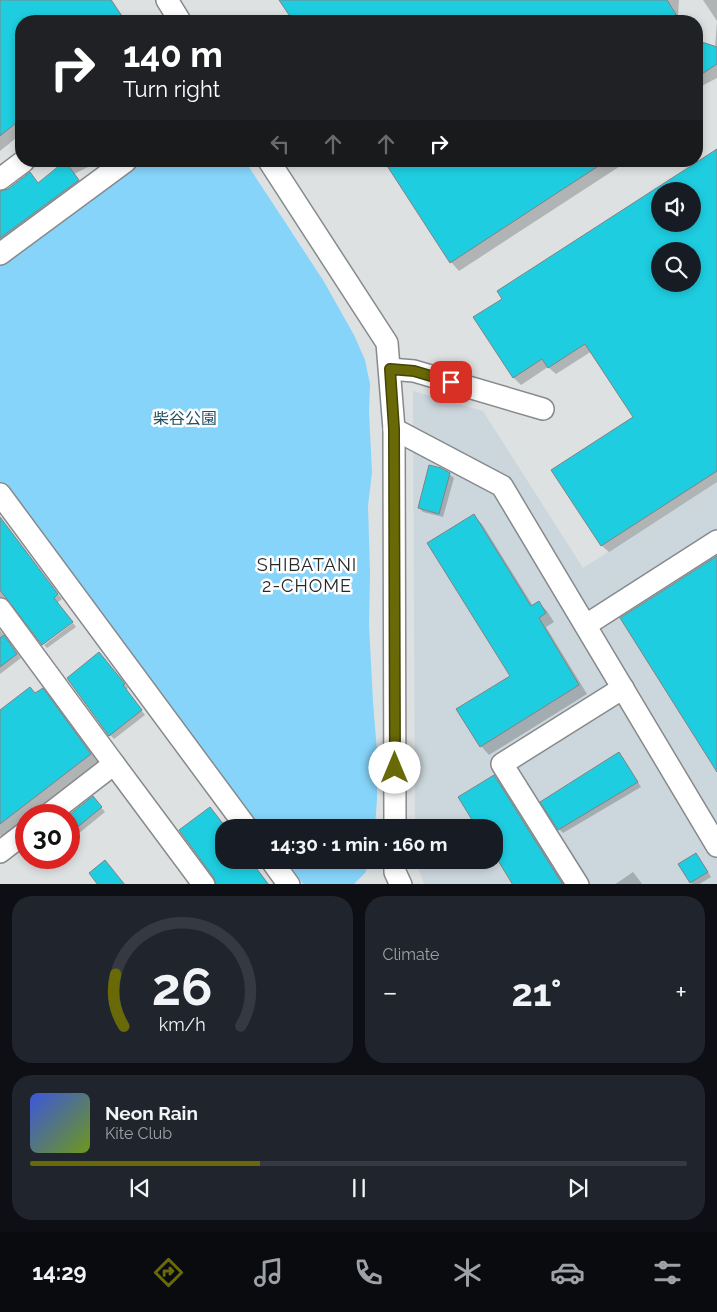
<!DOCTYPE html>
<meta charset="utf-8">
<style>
body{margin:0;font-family:Raleway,"Noto Sans JP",sans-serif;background:#20242c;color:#f1f3f6;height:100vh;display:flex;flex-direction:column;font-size:19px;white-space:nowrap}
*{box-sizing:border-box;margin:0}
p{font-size:16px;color:#9ea1a6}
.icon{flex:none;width:28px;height:28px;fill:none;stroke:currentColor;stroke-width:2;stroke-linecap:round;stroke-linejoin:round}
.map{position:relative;height:884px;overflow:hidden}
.drawer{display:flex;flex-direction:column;gap:12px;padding:12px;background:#0d0f14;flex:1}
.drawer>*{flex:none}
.hud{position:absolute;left:15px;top:15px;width:688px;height:152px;border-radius:20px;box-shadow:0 2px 8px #0003;background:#202124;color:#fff;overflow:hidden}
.buttons{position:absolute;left:651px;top:182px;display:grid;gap:10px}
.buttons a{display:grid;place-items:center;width:50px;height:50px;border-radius:50%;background:#171b24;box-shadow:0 2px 8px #0003;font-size:25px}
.speed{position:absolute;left:15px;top:804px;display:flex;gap:10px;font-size:25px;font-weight:700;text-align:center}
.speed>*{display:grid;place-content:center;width:65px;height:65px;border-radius:50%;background:#171b24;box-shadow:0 2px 8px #0003;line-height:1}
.speed .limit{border:8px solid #d22;background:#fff;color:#111}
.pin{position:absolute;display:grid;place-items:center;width:42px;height:42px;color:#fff;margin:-21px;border-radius:10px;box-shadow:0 2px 8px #0006}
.me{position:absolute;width:55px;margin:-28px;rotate:0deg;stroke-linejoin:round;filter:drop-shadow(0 0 4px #0008)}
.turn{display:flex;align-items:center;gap:18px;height:105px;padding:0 25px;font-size:22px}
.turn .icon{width:65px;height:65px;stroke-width:2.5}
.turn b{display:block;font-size:35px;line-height:42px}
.lanes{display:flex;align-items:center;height:48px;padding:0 25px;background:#0003;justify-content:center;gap:25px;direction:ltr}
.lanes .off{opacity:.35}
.big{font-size:38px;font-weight:700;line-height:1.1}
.drawer .widget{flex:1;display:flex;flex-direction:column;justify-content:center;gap:8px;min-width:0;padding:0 18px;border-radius:20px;background:#20242c}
.drawer .dial{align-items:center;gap:0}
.dial svg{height:130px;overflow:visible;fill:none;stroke:#363941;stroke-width:7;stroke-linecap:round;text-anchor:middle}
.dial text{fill:#f1f3f6;stroke:none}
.song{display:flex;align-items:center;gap:15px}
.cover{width:60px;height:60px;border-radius:8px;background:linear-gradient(135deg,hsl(230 70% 55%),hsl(80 70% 35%))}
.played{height:5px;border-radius:2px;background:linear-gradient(90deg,#696a07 35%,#363941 35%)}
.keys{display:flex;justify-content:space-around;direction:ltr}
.heat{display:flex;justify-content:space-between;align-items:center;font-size:28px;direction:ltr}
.drawer .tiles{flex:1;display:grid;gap:12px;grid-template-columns:1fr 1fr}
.widget:last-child{grid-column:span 2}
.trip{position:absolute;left:215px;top:819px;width:288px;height:50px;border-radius:20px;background:#171b24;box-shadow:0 2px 8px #0003;font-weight:700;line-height:50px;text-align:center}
.dock{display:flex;height:80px;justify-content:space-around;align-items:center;background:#090b0e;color:#9ea1a6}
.dock .icon{width:35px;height:35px}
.dock .current{color:#696a07}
.dock b{font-size:22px;color:#f1f3f6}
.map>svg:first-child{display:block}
.built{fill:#ccd7dd}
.green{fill:#86d4fa}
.shadow{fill:#0003;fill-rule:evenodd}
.building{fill:#1ecee0;stroke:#808384;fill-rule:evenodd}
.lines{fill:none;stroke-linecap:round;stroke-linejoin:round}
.minor-casing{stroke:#878a8c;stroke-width:24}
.minor{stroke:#fff;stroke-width:21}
.route-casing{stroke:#444505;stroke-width:12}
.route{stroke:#696a07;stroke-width:9}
.labels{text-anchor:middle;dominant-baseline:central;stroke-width:5;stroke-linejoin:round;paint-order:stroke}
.park-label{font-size:16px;fill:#1f5066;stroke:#fff}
.neighbourhood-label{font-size:18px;letter-spacing:1px;fill:#272829;stroke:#fff}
</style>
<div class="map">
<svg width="717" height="885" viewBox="0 0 717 885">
<rect width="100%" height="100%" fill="#dde1e2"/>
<path class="built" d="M 413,391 L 483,411 L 583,568 L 717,482 L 717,884 L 424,884 L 415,860 L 494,860 L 494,828 L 415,827 Z"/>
<g class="green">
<path d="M 142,161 L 245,161 L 323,280 L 354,335 L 365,360 L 370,384 L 369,412 L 372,472 L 368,506 L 370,572 L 369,625 L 373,702 L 377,751 L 377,799 L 375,827 L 260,827 L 0,482 L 0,264 Z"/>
<path d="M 285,860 L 371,860 L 365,873 L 354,884 L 304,885 Z"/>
</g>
<g class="shadow">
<path d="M 0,0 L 112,0 L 126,21 L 21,21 L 21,134 L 0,151 Z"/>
<path d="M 280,0 L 679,0 L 678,15 L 682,21 L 294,21 Z"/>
<path d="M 703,0 L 717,0 L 717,78 L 696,89 L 696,42 L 715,47 L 717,21 Z"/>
<path d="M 696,104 L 702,113 L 696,117 Z"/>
<path d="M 717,150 L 717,482 L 609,552 L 602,546 L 635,417 L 592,351 L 556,374 L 548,367 L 521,385 L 514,378 L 475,318 ZM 660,191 L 692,191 L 692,224 L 660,224 ZM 660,251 L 692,251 L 692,284 L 660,284 Z"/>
<path d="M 67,161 L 100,161 L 74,174 L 81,183 L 0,243 L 0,192 L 38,184 Z"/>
<path d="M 385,161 L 628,161 L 459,271 L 451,262 Z"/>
<path d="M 449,474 L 454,478 L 443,517 L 423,512 L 419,508 Z"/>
<path d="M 473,515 L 482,524 L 533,606 L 539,603 L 547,611 L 554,622 L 546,627 L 587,694 L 489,755 L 481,746 L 512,676 Z"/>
<path d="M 0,518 L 26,551 L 48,582 L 62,599 L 57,603 L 3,600 L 0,602 Z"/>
<path d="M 73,623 L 76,627 L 47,648 L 44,645 Z"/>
<path d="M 0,630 L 21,658 L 0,674 Z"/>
<path d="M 103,657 L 128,688 L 126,690 L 145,715 L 114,739 L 110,735 Z"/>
<path d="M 43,690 L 51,698 L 99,763 L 31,815 L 26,815 L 26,819 L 2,837 L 0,835 L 0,711 L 36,694 Z"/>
<path d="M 619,754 L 623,758 L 641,787 L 563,833 L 559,829 Z"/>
<path d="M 494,776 L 502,785 L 565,885 L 514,885 L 494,852 Z"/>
<path d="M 93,798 L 105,812 L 72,839 L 69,835 L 69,816 Z"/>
<path d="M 210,809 L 226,828 L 224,828 L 224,860 L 251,860 L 269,885 L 217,885 Z"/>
<path d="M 696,855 L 700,859 L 711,877 L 698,885 L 693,885 L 691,882 Z"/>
<path d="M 633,872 L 643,885 L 614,885 Z"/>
</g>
<g class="building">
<path d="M 0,0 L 111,0 L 125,21 L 21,21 L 21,119 L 0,136 Z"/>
<path d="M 279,0 L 667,0 L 680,21 L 293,21 Z"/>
<path d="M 696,40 L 717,47 L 717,64 L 696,78 Z"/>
<path d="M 717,149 L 717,471 L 601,546 L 551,470 L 633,417 L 585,344 L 548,368 L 542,359 L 513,378 L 473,317 L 502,299 L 497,291 ZM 660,191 L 692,191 L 692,224 L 660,224 ZM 660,251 L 692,251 L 692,284 L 660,284 Z"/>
<path d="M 65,161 L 79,180 L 0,238 L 0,191 L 8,189 L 30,172 L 38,183 Z"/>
<path d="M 384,161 L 606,161 L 450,263 Z"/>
<path d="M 429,465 L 441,468 L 450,473 L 439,514 L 418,508 Z"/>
<path d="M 474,514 L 531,606 L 539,601 L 546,613 L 539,618 L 579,685 L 480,747 L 456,709 L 510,676 L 427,543 Z"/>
<path d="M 0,517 L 58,594 L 54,598 L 73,622 L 42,645 L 0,590 Z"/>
<path d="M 717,556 L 717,772 L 620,618 Z"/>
<path d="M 4,635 L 17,654 L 0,667 L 0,638 Z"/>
<path d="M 99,652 L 125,684 L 123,685 L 142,710 L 109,736 L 67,678 Z"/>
<path d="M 30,687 L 35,693 L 43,688 L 91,754 L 0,824 L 0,710 Z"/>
<path d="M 619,752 L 638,782 L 558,830 L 540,802 Z"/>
<path d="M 494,775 L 563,885 L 513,885 L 494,854 L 494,828 L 477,828 L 458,797 Z"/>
<path d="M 93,796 L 102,807 L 69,834 L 69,815 Z"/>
<path d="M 210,807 L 224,825 L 224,860 L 250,860 L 269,885 L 216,885 L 214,878 L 179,830 Z"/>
<path d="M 696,853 L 708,872 L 690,883 L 678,864 Z"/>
<path d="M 105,860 L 125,885 L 98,885 L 89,873 Z"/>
</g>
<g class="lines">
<defs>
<g id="minor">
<path d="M 167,0 L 180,21"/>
<path d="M 269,161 L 387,343 L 394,429 L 395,828"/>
<path d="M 0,179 L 24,161"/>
<path d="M 0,254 L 126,161"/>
<path d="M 390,369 L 414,371 L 543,409"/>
<path d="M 394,429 L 502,486 L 717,846"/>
<path d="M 0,494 L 247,828"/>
<path d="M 0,609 L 114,764 L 48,815"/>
<path d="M 586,625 L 717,541"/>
<path d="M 114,764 L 204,885"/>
<path d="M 0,852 L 26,832"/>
<path d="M 271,860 L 289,885"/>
<path d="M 395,860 L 395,872 L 401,885"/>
<path d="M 578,885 L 502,764 L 623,688"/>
</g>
</defs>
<use href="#minor" class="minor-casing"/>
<use href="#minor" class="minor"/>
</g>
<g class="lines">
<defs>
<path id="route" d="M 395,768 L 394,429 L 390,369 L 414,371 L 451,382"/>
</defs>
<use href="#route" class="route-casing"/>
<use href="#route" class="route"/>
</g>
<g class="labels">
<g class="park-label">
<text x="185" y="418">柴谷公園</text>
</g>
<g class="neighbourhood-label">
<text x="307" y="564">SHIBATANI<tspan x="307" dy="21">2-CHOME</tspan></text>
</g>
</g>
</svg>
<div class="buttons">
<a><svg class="icon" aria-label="sound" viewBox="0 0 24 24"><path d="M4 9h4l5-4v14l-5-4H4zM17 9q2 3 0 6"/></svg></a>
<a><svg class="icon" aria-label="search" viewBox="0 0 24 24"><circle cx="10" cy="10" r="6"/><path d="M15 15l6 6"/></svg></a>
</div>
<div class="speed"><div class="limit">30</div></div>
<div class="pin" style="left:451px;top:382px;background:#d93025"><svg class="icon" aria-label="arrive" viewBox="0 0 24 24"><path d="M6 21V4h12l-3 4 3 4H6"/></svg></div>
<svg class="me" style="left:395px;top:768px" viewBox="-20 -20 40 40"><circle r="19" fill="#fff"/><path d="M0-13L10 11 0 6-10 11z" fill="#696a07"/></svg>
<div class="trip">14:30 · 1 min · 160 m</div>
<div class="hud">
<div class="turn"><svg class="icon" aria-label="right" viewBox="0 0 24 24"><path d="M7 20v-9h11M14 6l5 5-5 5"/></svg><div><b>140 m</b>Turn right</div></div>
<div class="lanes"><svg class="icon off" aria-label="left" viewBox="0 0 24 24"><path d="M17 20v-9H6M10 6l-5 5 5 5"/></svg><svg class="icon off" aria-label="ahead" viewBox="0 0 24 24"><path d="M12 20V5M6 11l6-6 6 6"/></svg><svg class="icon off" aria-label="ahead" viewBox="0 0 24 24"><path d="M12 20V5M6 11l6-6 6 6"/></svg><svg class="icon" aria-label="right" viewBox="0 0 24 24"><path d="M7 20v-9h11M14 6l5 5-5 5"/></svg></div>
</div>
</div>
<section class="drawer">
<div class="tiles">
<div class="widget dial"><svg viewBox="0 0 100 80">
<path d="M14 69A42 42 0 1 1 86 69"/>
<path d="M14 69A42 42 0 0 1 9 37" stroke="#696a07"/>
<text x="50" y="56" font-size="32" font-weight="700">26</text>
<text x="50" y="72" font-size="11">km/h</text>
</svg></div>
<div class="widget"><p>Climate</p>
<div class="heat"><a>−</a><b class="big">21°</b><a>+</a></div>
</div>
<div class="widget">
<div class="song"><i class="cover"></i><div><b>Neon Rain</b><p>Kite Club</p></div></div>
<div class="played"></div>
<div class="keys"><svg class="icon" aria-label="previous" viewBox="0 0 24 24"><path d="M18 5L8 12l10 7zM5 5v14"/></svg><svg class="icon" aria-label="pause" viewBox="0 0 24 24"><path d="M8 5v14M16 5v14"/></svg><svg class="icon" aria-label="next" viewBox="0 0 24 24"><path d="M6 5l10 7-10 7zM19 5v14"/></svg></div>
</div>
</div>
</section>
<nav class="dock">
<b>14:29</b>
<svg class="icon current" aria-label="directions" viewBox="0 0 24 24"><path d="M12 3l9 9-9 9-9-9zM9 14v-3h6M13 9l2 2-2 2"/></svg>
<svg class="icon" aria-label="music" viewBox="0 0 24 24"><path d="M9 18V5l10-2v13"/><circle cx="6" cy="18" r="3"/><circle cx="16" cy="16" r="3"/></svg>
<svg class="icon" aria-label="phone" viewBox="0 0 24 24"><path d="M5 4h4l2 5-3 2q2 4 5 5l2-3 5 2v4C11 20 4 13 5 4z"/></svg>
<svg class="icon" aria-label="climate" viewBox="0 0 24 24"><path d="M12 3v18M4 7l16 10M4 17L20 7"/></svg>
<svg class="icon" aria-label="car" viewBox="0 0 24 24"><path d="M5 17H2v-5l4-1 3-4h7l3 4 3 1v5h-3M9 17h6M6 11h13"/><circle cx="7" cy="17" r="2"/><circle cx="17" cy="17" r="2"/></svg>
<svg class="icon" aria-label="filters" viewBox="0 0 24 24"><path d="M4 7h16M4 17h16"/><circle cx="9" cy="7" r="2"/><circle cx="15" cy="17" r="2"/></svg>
</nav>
